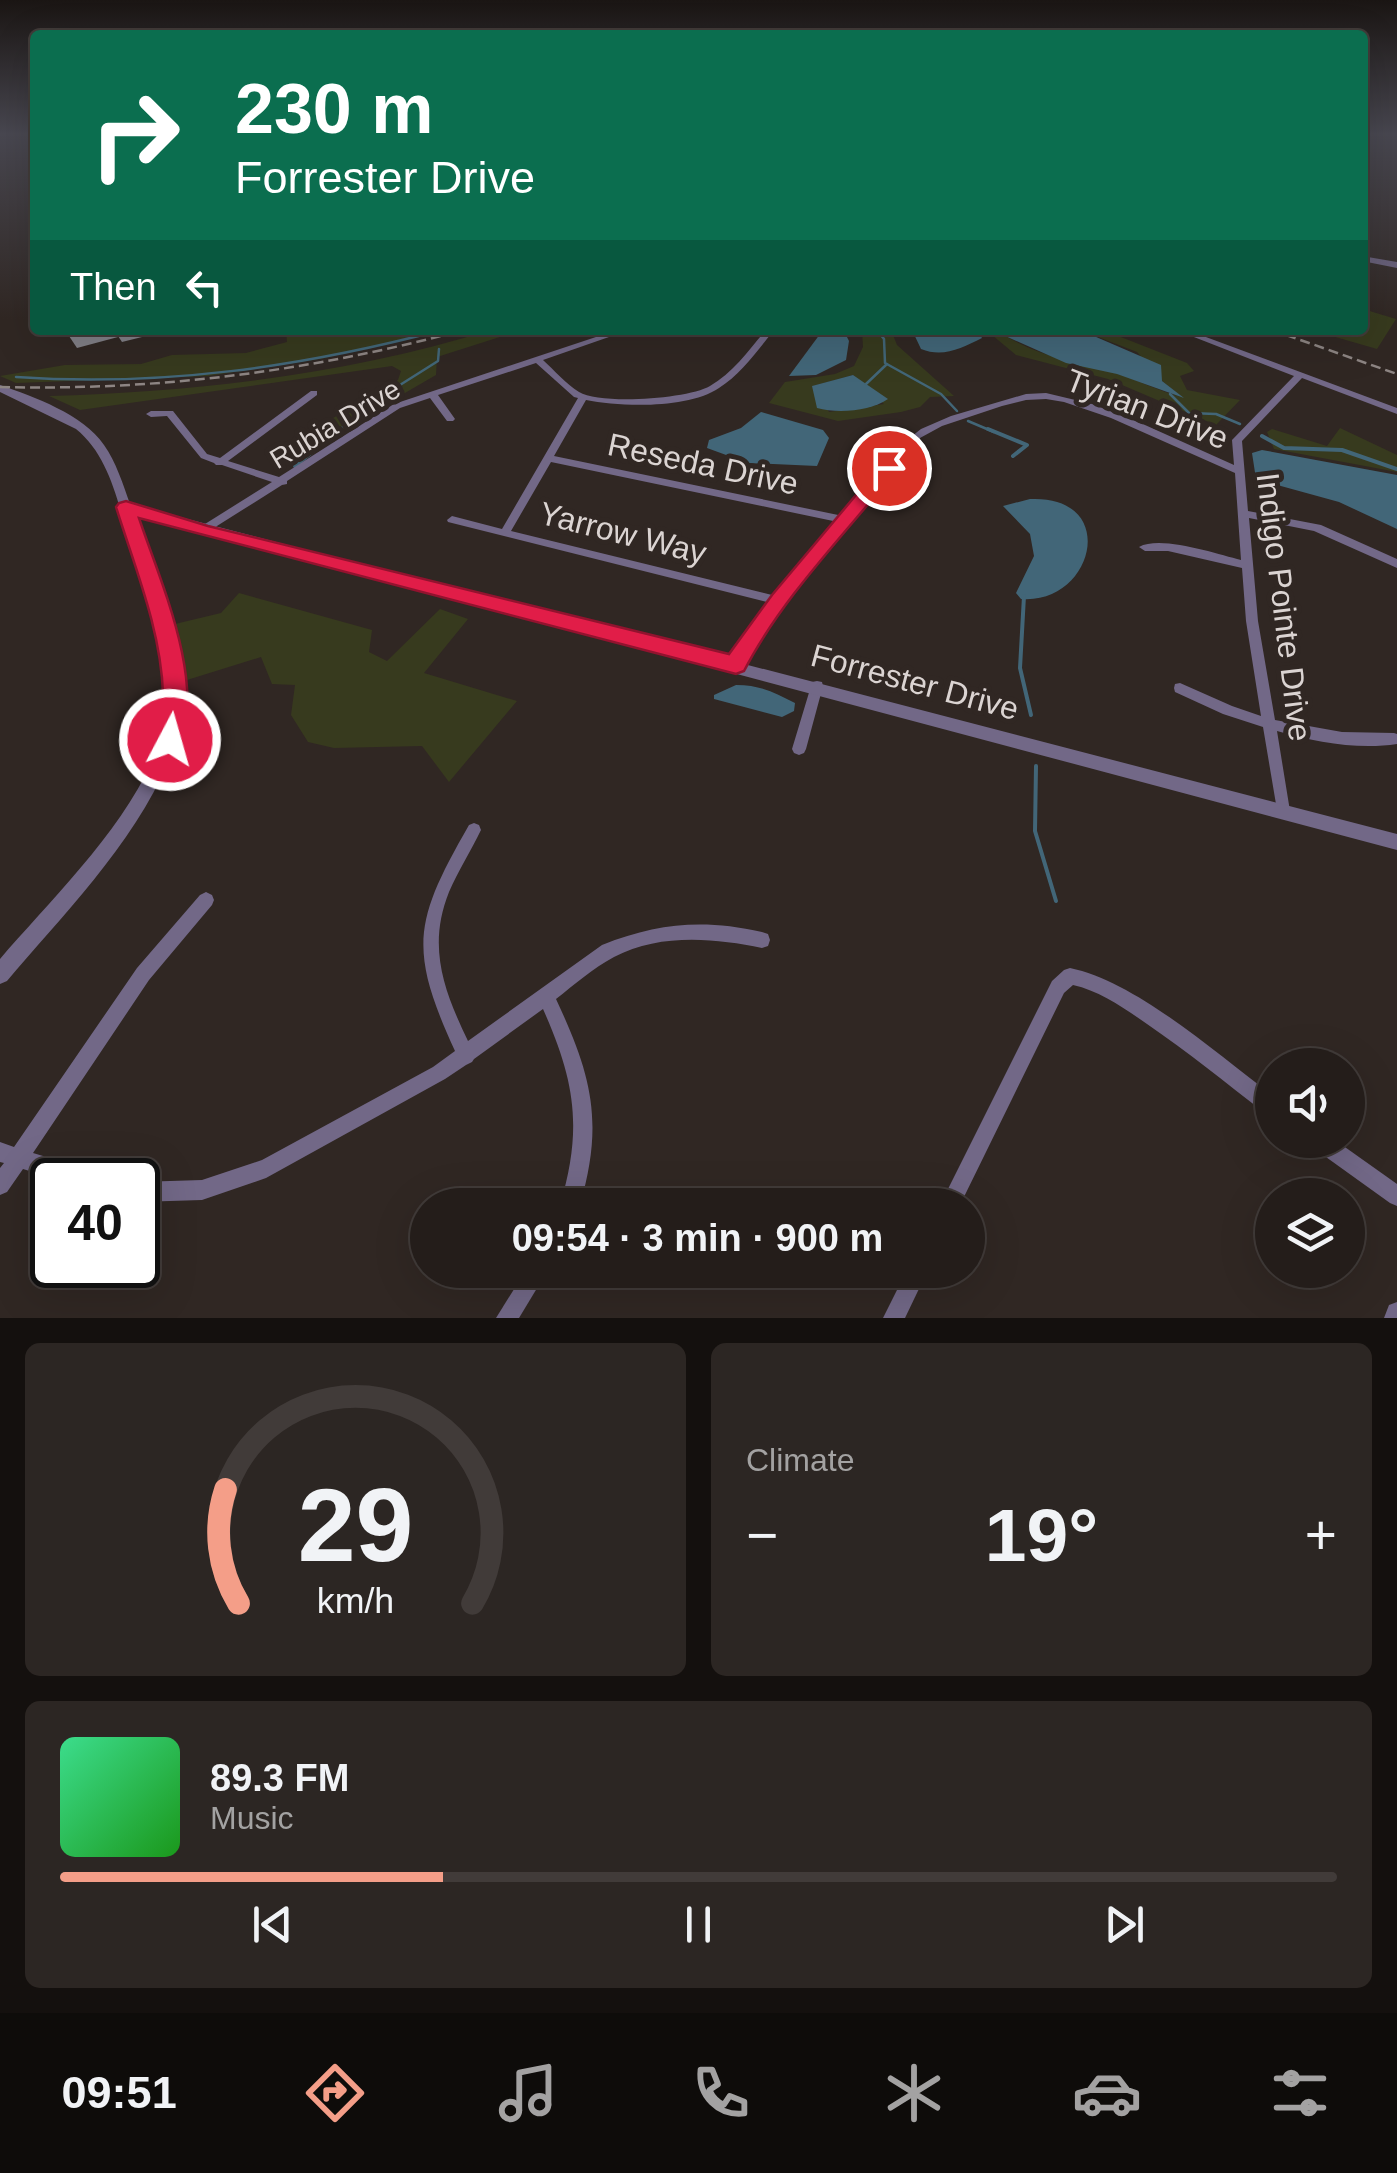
<!DOCTYPE html>
<meta charset="utf-8">
<style>
body{margin:0;font-family:Arial,sans-serif;background:#2c2623;color:#f1f3f6;height:100vh;display:flex;flex-direction:column;font-size:38px;white-space:nowrap}
*{box-sizing:border-box;margin:0}
p{font-size:32px;color:#a3a2a2}
.icon{flex:none;width:55px;height:55px;fill:none;stroke:currentColor;stroke-width:2;stroke-linecap:round;stroke-linejoin:round}
.map{position:relative;height:1318px;overflow:hidden}
.drawer{display:flex;flex-direction:column;gap:25px;padding:25px;background:#14100e;flex:1}
.drawer>*{flex:none}
.hud{position:absolute;left:30px;top:30px;width:1338px;height:305px;border-radius:10px;box-shadow:0 10px 40px #0002,0 0 0 2px #413b39;background:#0b6e4f;color:#fff;overflow:hidden}
.fabs{position:absolute;left:1255px;top:1048px;display:grid;gap:20px}
.fabs a{display:grid;place-items:center;width:110px;height:110px;border-radius:50%;background:#241d1a;box-shadow:0 10px 40px #0002,0 0 0 2px #413b39;font-size:50px}
.speed{position:absolute;left:30px;top:1158px;display:flex;gap:20px;font-size:50px;font-weight:700;text-align:center}
.speed>*{display:grid;place-content:center;width:130px;height:130px;border-radius:50%;background:#241d1a;box-shadow:0 10px 40px #0002,0 0 0 2px #413b39;line-height:1}
.speed .limit{border:5px solid #111;border-radius:15px;background:#fff;color:#111}
.pin{position:absolute;display:grid;place-items:center;width:85px;height:85px;color:#fff;margin:-42px;border:5px solid #fff;border-radius:50%;box-shadow:0 2px 10px #0007}
.me{position:absolute;width:110px;margin:-55px;rotate:6deg;stroke-linejoin:round;filter:drop-shadow(0 0 8px #0008)}
.turn{display:flex;align-items:center;gap:35px;height:210px;padding:0 40px;font-size:45px}
.turn .icon{width:130px;height:130px;stroke-width:2.5}
.turn b{display:block;font-size:70px;line-height:85px}
.then{display:flex;align-items:center;height:95px;padding:0 40px;background:#0003;gap:20px;font-size:38px}
.big{font-size:75px;font-weight:800;line-height:1.1}
.drawer .tile{flex:1;display:flex;flex-direction:column;justify-content:center;gap:15px;min-width:0;padding:0 35px;border-radius:15px;background:#2c2623}
.drawer .dial{align-items:center;gap:0}
.dial svg{height:260px;overflow:visible;fill:none;stroke:#413b39;stroke-width:7;stroke-linecap:round;text-anchor:middle}
.dial text{fill:#f1f3f6;stroke:none}
.song{display:flex;align-items:center;gap:30px}
.cover{width:120px;height:120px;border-radius:15px;background:linear-gradient(135deg,hsl(150 70% 55%),hsl(120 70% 35%))}
.played{height:10px;border-radius:5px;background:linear-gradient(90deg,#f49e88 30%,#413b39 30%)}
.keys{display:flex;justify-content:space-around;direction:ltr}
.heat{display:flex;justify-content:space-between;align-items:center;font-size:55px;direction:ltr}
.drawer .tiles{flex:1;display:grid;gap:25px;grid-template-columns:1fr 1fr}
.tile:last-child{grid-column:span 2}
.trip{position:absolute;left:410px;top:1188px;width:575px;height:100px;border-radius:50px;background:#241d1a;box-shadow:0 10px 40px #0002,0 0 0 2px #413b39;font-weight:800;line-height:100px;text-align:center}
.dock{display:flex;height:160px;justify-content:space-around;align-items:center;background:#0e0c0a;color:#a3a2a2}
.dock .icon{width:70px;height:70px}
.dock .current{color:#f49e88}
.dock b{font-size:45px;color:#f1f3f6}
.map>svg:first-child{display:block}
.green{fill:#373a1e;fill-rule:evenodd}
.water{fill:#426678}
.lines{fill:none;stroke-linecap:round;stroke-linejoin:round}
.stream-far1{stroke:#426678;stroke-width:2.5}
.stream{stroke:#426678;stroke-width:4}
.minor{fill:#726887;fill-rule:evenodd}
.tertiary{fill:#726887;fill-rule:evenodd}
.rail{stroke:#8d8583;stroke-width:2.5;stroke-dasharray:10 5;stroke-linecap:butt}
.shaded-wall{fill:#817f86}
.route{fill:#e11d48;stroke:#92132f;stroke-width:2.5}
.labels{text-anchor:middle;dominant-baseline:central;stroke-width:10;stroke-linejoin:round;paint-order:stroke}
.far-street-label{font-size:28px;fill:#dbd4d2;stroke:#302723}
.street-label{font-size:32px;fill:#dbd4d2;stroke:#302723}
</style>
<div class="map">
<svg width="1397" height="1318" viewBox="0 0 1397 1318">
<rect width="100%" height="100%" fill="#302723"/>
<g class="green">
<path d="M 1363,309 L 1396,319 L 1377,349 L 1332,336 L 1336,330 L 1362,330 Z"/>
<path d="M 286,330 L 445,330 L 320,359 L 208,376 L 16,383 L 0,376 L 65,365 L 141,364 L 172,355 L 246,353 L 287,342 Z"/>
<path d="M 491,330 L 522,330 L 437,357 L 436,375 L 353,423 L 302,458 L 278,462 L 328,421 L 398,380 L 401,371 L 392,366 L 80,410 L 49,396 C 198,392 348,374 491,330 Z"/>
<path d="M 862,330 L 891,330 L 897,345 L 954,396 L 930,397 L 920,407 L 901,412 L 838,421 L 769,403 L 785,382 L 835,374 L 854,366 L 863,347 ZM 853,375 L 884,404 L 829,412 L 813,386 Z"/>
<path d="M 986,330 L 1004,330 L 1004,335 C 1040,357 1076,362 1115,373 C 1138,380 1158,391 1182,397 L 1162,381 L 1137,352 L 1080,330 L 1103,330 L 1187,363 L 1194,371 L 1180,376 L 1187,390 L 1240,400 L 1216,425 L 1108,379 L 1016,355 Z"/>
<path d="M 1340,428 L 1397,455 L 1397,472 L 1274,449 L 1267,432 L 1272,429 L 1327,446 Z"/>
<path d="M 239,593 L 372,630 L 369,652 L 387,661 L 440,609 L 468,619 L 424,673 L 517,701 L 449,782 L 422,746 L 334,748 L 308,742 L 291,715 L 295,685 L 272,684 L 261,657 L 187,680 L 175,624 L 221,613 Z"/>
</g>
<g class="water">
<path d="M 823,330 L 845,333 L 849,341 L 846,360 L 816,375 L 789,376 Z"/>
<path d="M 912,330 L 977,330 L 982,338 C 962,348 943,358 921,349 Z"/>
<path d="M 1004,330 L 1080,330 L 1161,365 L 1162,381 L 1184,398 L 1117,374 L 1066,363 L 1003,335 Z"/>
<path d="M 853,375 L 888,399 C 871,411 838,414 817,408 L 812,386 Z"/>
<path d="M 761,412 L 823,430 L 829,438 L 817,466 L 748,463 L 707,448 L 709,440 L 741,428 Z"/>
<path d="M 1262,450 L 1397,475 L 1397,529 L 1339,502 L 1256,479 L 1252,453 Z"/>
<path d="M 1030,499 C 1121,495 1094,605 1021,599 L 1016,593 L 1034,556 L 1030,534 L 1003,506 Z"/>
<path d="M 736,685 C 761,685 775,693 795,703 L 794,711 L 782,717 L 714,699 L 714,695 Z"/>
</g>
<g class="lines">
<g class="stream-far1">
<path d="M 877,330 L 884,339 L 885,363 L 941,394 L 957,411"/>
<path d="M 16,377 C 162,387 301,367 442,330"/>
<path d="M 866,384 L 887,364"/>
<path d="M 1170,394 L 1189,413 L 1216,414 L 1240,424"/>
<path d="M 968,421 L 994,432"/>
<path d="M 337,432 L 373,402 L 438,361 L 439,349"/>
</g>
<g class="stream">
<path d="M 988,429 L 1027,445 L 1013,456"/>
<path d="M 1262,436 L 1284,448 L 1342,450 L 1397,469"/>
<path d="M 295,466 L 340,429"/>
<path d="M 1024,596 L 1020,668 L 1031,715"/>
<path d="M 1036,766 L 1035,831 L 1056,901"/>
</g>
<g class="minor">
<path d="M 617,330 L 629,330 L 543,360 C 554,370 566,384 579,392 C 600,405 688,399 710,386 C 733,373 749,350 766,330 L 774,330 C 758,350 741,374 719,388 C 688,409 621,407 586,400 L 554,456 L 843,516 L 907,440 L 921,429 L 951,416 L 1026,394 L 1046,393 L 1092,404 L 1145,425 L 1234,465 L 1232,440 L 1294,376 L 1176,330 L 1187,330 L 1397,408 L 1397,414 L 1302,378 L 1242,441 L 1248,511 L 1321,525 L 1397,559 L 1397,568 L 1314,531 L 1249,518 L 1258,621 L 1275,720 L 1342,732 L 1394,733 L 1397,734 L 1397,744 C 1358,750 1315,742 1277,731 L 1290,811 L 1288,816 L 1283,818 L 1278,816 L 1263,727 L 1223,714 L 1175,692 L 1174,688 L 1175,684 L 1180,683 L 1232,706 L 1261,716 L 1246,621 L 1242,568 L 1168,551 L 1145,551 L 1139,547 C 1161,535 1216,554 1241,560 L 1235,473 L 1111,418 L 1064,402 L 1046,399 L 1026,400 L 1002,406 L 942,426 L 920,438 L 783,604 L 748,650 L 740,668 L 732,668 L 730,665 L 739,645 L 771,603 L 448,522 L 447,520 L 452,516 L 502,529 L 578,398 L 574,397 L 536,363 L 438,395 L 455,419 L 453,421 L 447,421 L 430,398 L 400,408 L 287,481 L 287,484 L 282,485 L 209,531 L 204,527 L 205,524 L 272,482 L 222,465 L 216,465 L 214,463 L 201,458 L 167,416 L 151,417 L 146,414 L 151,411 L 173,411 L 207,454 L 220,458 L 311,391 L 317,391 L 317,395 L 228,461 L 279,477 L 394,404 ZM 551,462 L 838,522 L 776,596 L 511,531 Z"/>
<path d="M 817,681 L 822,682 L 823,686 L 806,749 L 804,753 L 799,755 L 794,753 L 792,749 L 811,686 L 812,682 Z"/>
<path d="M 474,823 L 479,825 L 481,830 C 471,851 458,871 449,892 C 427,947 444,991 468,1041 L 602,945 C 658,923 703,919 762,932 L 768,934 L 770,940 L 768,946 L 762,948 C 715,938 659,933 614,957 C 593,968 574,985 556,999 C 592,1076 604,1122 580,1205 L 560,1205 C 583,1128 575,1081 543,1009 L 474,1059 L 472,1062 L 466,1065 L 445,1079 L 266,1178 L 202,1200 L 138,1202 L 138,1182 L 202,1180 L 262,1160 L 433,1067 L 455,1051 C 408,949 414,921 469,825 Z"/>
<path d="M 206,892 L 212,895 L 214,900 L 212,905 L 149,980 L 33,1153 L 90,1170 L 97,1173 L 100,1180 L 59,1180 L 23,1169 L 7,1192 L 0,1195 L 0,1168 L 4,1163 L 0,1162 L 0,1142 L 14,1147 L 137,968 L 200,895 Z"/>
<path d="M 1070,968 C 1137,982 1217,1054 1272,1095 L 1272,1115 L 1265,1113 C 1226,1083 1188,1052 1147,1024 C 1124,1008 1100,991 1073,985 L 1064,993 L 960,1205 L 940,1205 L 1052,981 L 1064,970 Z"/>
<path d="M 1310,1140 L 1335,1140 L 1397,1184 L 1397,1206 L 1390,1203 L 1312,1147 Z"/>
<path d="M 526,1270 L 548,1270 L 519,1318 L 496,1318 Z"/>
<path d="M 907,1270 L 928,1270 L 905,1318 L 883,1318 Z"/>
<path d="M 1397,1302 L 1397,1318 L 1384,1318 L 1389,1305 Z"/>
</g>
<g class="tertiary">
<path d="M 1362,256 L 1397,262 L 1397,268 L 1362,261 Z"/>
<path d="M 0,385 C 34,397 83,414 104,445 C 116,462 123,484 130,504 L 1397,834 L 1397,850 L 133,513 C 150,566 176,619 182,675 C 194,786 74,901 7,981 L 0,984 L 0,959 C 58,891 164,792 168,700 C 170,649 149,599 133,552 C 119,510 112,458 76,429 L 0,392 Z"/>
</g>
<g class="rail">
<path d="M 1272,330 L 1397,374"/>
<path d="M 0,387 C 159,391 311,371 464,330"/>
</g>
</g>
<g class="shaded-wall">
<path d="M 78,330 L 114,330 L 118,337 L 77,348 L 67,333 Z"/>
<path d="M 114,330 L 170,330 L 122,342 Z"/>
</g>
<linearGradient id="sky" x2="0" y2="1"><stop stop-color="#1a1513"/><stop offset="0.42" stop-color="#484750"/><stop offset="1" stop-color="#484750" stop-opacity="0"/></linearGradient>
<rect width="1397" height="319" fill="url(#sky)"/>
<path class="route" d="M 889,462 L 895,464 L 895,472 C 844,535 781,599 744,671 L 736,674 L 139,518 C 159,578 208,686 178,747 L 170,750 L 161,747 C 153,731 163,711 163,694 C 161,630 135,568 116,507 L 119,503 L 126,501 L 208,526 L 729,654 L 772,595 L 882,464 Z"/>
<g class="labels">
<g class="far-street-label">
<text transform="translate(335 424) rotate(-31)">Rubia Drive</text>
</g>
<g class="street-label">
<text transform="translate(1147 409) rotate(21)">Tyrian Drive</text>
<text transform="translate(703 464) rotate(12)">Reseda Drive</text>
<text transform="translate(623 533) rotate(14)">Yarrow Way</text>
<text transform="translate(1284 607) rotate(83)">Indigo Pointe Drive</text>
<text transform="translate(915 682) rotate(15)">Forrester Drive</text>
</g>
</g>
</svg>
<div class="fabs">
<a><svg class="icon" aria-label="sound" viewBox="0 0 24 24"><path d="M4 9h4l5-4v14l-5-4H4zM17 9q2 3 0 6"/></svg></a>
<a><svg class="icon" aria-label="layers" viewBox="0 0 24 24"><path d="M12 4l9 5-9 5-9-5zM3 14l9 5 9-5"/></svg></a>
</div>
<div class="speed"><div class="limit">40</div></div>
<div class="pin" style="left:889px;top:468px;background:#d93025"><svg class="icon" aria-label="arrive" viewBox="0 0 24 24"><path d="M6 21V4h12l-3 4 3 4H6"/></svg></div>
<svg class="me" style="left:170px;top:740px" viewBox="-20 -20 40 40"><circle r="17" fill="#e11d48" stroke="#fff" stroke-width="3"/><path d="M0-11L8 9 0 5-8 9z" fill="#fff"/></svg>
<div class="trip">09:54 · 3 min · 900 m</div>
<div class="hud">
<div class="turn"><svg class="icon" aria-label="right" viewBox="0 0 24 24"><path d="M7 20v-9h11M14 6l5 5-5 5"/></svg><div><b>230 m</b>Forrester Drive</div></div>
<div class="then">Then<svg class="icon" aria-label="left" viewBox="0 0 24 24"><path d="M17 20v-9H6M10 6l-5 5 5 5"/></svg></div>
</div>
</div>
<section class="drawer">
<div class="tiles">
<div class="tile dial"><svg viewBox="0 0 100 80">
<path d="M14 69A42 42 0 1 1 86 69"/>
<path d="M14 69A42 42 0 0 1 10 34" stroke="#f49e88"/>
<text x="50" y="56" font-size="32" font-weight="700">29</text>
<text x="50" y="72" font-size="11">km/h</text>
</svg></div>
<div class="tile"><p>Climate</p>
<div class="heat"><a>−</a><b class="big">19°</b><a>+</a></div>
</div>
<div class="tile">
<div class="song"><i class="cover"></i><div><b>89.3 FM</b><p>Music</p></div></div>
<div class="played"></div>
<div class="keys"><svg class="icon" aria-label="previous" viewBox="0 0 24 24"><path d="M18 5L8 12l10 7zM5 5v14"/></svg><svg class="icon" aria-label="pause" viewBox="0 0 24 24"><path d="M8 5v14M16 5v14"/></svg><svg class="icon" aria-label="next" viewBox="0 0 24 24"><path d="M6 5l10 7-10 7zM19 5v14"/></svg></div>
</div>
</div>
</section>
<nav class="dock">
<b>09:51</b>
<svg class="icon current" aria-label="directions" viewBox="0 0 24 24"><path d="M12 3l9 9-9 9-9-9zM9 14v-3h6M13 9l2 2-2 2"/></svg>
<svg class="icon" aria-label="music" viewBox="0 0 24 24"><path d="M9 18V5l10-2v13"/><circle cx="6" cy="18" r="3"/><circle cx="16" cy="16" r="3"/></svg>
<svg class="icon" aria-label="phone" viewBox="0 0 24 24"><path d="M5 4h4l2 5-3 2q2 4 5 5l2-3 5 2v4C11 20 4 13 5 4z"/></svg>
<svg class="icon" aria-label="climate" viewBox="0 0 24 24"><path d="M12 3v18M4 7l16 10M4 17L20 7"/></svg>
<svg class="icon" aria-label="car" viewBox="0 0 24 24"><path d="M5 17H2v-5l4-1 3-4h7l3 4 3 1v5h-3M9 17h6M6 11h13"/><circle cx="7" cy="17" r="2"/><circle cx="17" cy="17" r="2"/></svg>
<svg class="icon" aria-label="filters" viewBox="0 0 24 24"><path d="M4 7h16M4 17h16"/><circle cx="9" cy="7" r="2"/><circle cx="15" cy="17" r="2"/></svg>
</nav>
